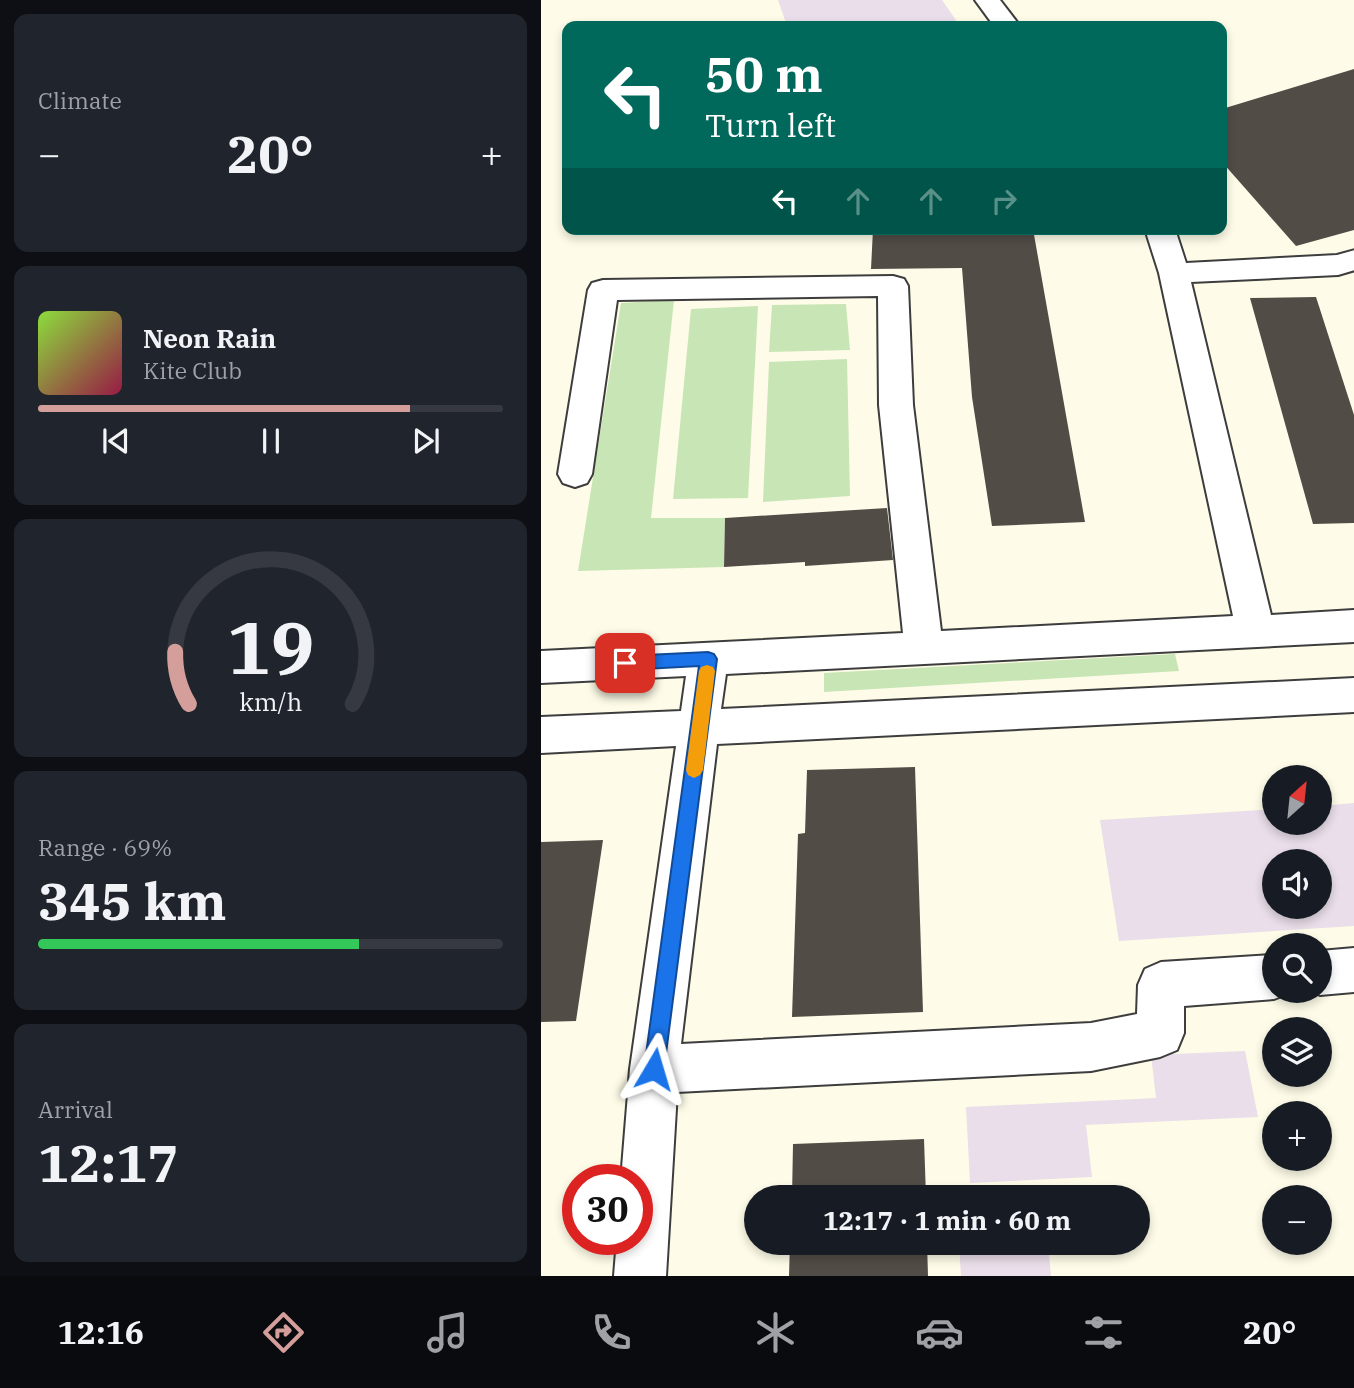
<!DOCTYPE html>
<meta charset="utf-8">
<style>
body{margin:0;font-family:"IBM Plex Serif",serif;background:#20242c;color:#f1f3f6;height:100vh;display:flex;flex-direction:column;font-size:26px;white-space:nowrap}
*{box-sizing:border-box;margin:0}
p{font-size:23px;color:#9ea1a6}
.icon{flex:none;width:38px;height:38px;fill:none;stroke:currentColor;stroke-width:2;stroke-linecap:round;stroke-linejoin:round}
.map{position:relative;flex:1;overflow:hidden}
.side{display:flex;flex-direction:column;gap:14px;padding:14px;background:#0d0f14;width:541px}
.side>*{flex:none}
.hud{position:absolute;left:21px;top:21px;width:665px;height:214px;border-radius:14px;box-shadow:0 4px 10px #0003;background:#00695c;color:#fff;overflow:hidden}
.needle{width:46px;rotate:27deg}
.controls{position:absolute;left:721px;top:765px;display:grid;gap:14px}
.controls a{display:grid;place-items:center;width:70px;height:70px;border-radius:50%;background:#171b24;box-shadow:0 4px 10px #0003;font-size:35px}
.speed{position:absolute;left:21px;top:1164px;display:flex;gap:14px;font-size:35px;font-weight:700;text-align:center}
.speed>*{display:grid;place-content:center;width:91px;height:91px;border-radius:50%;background:#171b24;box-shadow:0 4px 10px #0003;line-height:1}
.speed .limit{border:10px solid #d22;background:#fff;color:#111}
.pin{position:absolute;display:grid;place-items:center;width:60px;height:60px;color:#fff;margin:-30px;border-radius:14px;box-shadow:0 4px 10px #0006}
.me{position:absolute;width:77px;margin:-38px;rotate:7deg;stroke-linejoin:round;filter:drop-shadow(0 0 5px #0008)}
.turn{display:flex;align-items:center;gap:24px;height:147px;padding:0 28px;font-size:32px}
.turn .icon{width:91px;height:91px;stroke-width:2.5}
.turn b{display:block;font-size:49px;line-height:60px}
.lanes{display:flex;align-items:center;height:66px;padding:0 28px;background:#0003;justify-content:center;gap:35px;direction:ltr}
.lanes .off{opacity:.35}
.big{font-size:52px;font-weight:800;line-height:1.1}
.side .tile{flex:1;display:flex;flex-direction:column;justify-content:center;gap:10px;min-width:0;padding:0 24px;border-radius:14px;background:#20242c}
.side .dial{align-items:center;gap:0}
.dial svg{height:182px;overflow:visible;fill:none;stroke:#363941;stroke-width:7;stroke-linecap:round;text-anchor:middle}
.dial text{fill:#f1f3f6;stroke:none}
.song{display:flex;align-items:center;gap:21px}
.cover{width:84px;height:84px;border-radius:10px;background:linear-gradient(135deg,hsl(90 70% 55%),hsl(340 70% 35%))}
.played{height:7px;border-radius:4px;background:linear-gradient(90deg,#d49e9b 80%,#363941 80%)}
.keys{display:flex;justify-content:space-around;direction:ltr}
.heat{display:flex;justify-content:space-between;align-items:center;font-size:38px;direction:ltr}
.charge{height:10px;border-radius:5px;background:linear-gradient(90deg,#34c759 69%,#363941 0)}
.trip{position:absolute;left:203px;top:1185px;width:406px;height:70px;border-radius:35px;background:#171b24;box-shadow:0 4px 10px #0003;font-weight:800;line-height:70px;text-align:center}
.menu{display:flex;height:112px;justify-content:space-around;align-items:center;background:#090b0e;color:#9ea1a6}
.menu .icon{width:49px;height:49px}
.menu .selected{color:#d49e9b}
.menu b{font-size:32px;color:#f1f3f6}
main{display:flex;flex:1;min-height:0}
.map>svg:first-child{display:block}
.industrial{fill:#e9dee9;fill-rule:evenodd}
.green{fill:#c8e5b5}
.building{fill:#524c47}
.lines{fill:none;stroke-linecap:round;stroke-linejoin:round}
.minor-casing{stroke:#3d3d3d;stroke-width:4}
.minor{fill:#fff;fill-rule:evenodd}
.route{fill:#1a73e8;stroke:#114b97;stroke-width:2}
.slow{fill:#f59e0b}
</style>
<main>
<section class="side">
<div class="tile"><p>Climate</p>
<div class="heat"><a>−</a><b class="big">20°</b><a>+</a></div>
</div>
<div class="tile">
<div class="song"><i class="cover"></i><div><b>Neon Rain</b><p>Kite Club</p></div></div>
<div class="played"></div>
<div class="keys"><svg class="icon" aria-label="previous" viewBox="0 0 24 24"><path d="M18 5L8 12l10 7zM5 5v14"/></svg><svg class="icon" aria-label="pause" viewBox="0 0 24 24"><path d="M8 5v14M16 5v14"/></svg><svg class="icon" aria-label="next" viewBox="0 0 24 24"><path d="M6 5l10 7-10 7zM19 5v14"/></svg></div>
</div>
<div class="tile dial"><svg viewBox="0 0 100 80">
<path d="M14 69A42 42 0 1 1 86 69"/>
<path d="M14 69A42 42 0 0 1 8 46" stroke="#d49e9b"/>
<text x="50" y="56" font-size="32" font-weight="700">19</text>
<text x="50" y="72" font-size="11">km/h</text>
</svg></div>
<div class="tile"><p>Range · 69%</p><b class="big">345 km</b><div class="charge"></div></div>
<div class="tile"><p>Arrival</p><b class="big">12:17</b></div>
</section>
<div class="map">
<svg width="814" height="1276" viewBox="0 0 814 1276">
<rect width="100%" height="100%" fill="#fefce8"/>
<g class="industrial">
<path d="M 237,0 L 401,0 L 419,26 L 246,26 Z"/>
<path d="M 813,803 L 813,926 L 578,941 L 559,820 L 733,809 L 733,822 L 779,822 L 779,806 ZM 733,861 L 779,861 L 779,906 L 733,906 Z"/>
<path d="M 704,1051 L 717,1117 L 545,1125 L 551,1177 L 429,1183 L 425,1107 L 615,1098 L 610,1055 Z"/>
<path d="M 418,1243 L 507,1243 L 510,1276 L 420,1276 Z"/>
</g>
<g class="green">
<path d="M 133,300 L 110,518 L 184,518 L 183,567 L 37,571 L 80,303 Z"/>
<path d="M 305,304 L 309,350 L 228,352 L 231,305 Z"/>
<path d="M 217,306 L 207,498 L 132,499 L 150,309 Z"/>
<path d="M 306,359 L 309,496 L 222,502 L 228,362 Z"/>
<path d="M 634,654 L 638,671 L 283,692 L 283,673 Z"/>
</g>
<g class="building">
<path d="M 813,69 L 813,230 L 755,246 L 681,162 L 681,109 Z"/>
<path d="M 332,229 L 492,229 L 544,522 L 451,526 L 431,397 L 421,268 L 330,269 Z"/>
<path d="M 775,297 L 813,415 L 813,523 L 772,524 L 709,298 Z"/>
<path d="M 346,508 L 352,560 L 264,566 L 264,562 L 183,567 L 184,518 Z"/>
<path d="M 374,767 L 382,1012 L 251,1017 L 257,834 L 264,833 L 266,770 Z"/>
<path d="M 62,840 L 35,1021 L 0,1022 L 0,842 Z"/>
<path d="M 383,1139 L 385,1197 L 251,1197 L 252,1144 Z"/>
<path d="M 249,1242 L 386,1242 L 387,1276 L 248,1276 Z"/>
</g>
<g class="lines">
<defs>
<g id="minor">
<path d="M 434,0 L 459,0 L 479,26 L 453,26 Z"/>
<path d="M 604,229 L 634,229 L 645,263 L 796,255 L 814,250 L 814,270 L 797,275 L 650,282 L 730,615 L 814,610 L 814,642 L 185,674 L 180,709 L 814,678 L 814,712 L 176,744 L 140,1044 L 550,1023 L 596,1014 L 597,985 L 604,969 L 620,962 L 733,955 L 733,990 L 750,990 L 749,993 L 733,999 L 643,1006 L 643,1033 L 636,1050 L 619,1057 L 550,1071 L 136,1092 L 125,1276 L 73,1276 L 76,1239 L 96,1239 L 96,1180 L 80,1180 L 89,1069 L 135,746 L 0,753 L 0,717 L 140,711 L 145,676 L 0,683 L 0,651 L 362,633 L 338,405 L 337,296 L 76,300 L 51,474 L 46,483 L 34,487 L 22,483 L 17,474 L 47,290 L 51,283 L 62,280 L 352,276 L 363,279 L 367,286 L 372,405 L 400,631 L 692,616 L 618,273 Z"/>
<path d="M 814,948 L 814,992 L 779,995 L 767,990 L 779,990 L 779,951 Z"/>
</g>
</defs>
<use href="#minor" class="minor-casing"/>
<use href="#minor" class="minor"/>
</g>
<path class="route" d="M 167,652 L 173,654 L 176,659 L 123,1069 L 120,1076 L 113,1079 L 106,1076 L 103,1069 L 158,666 L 84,670 L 78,668 L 76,663 L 78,658 L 84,656 Z"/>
<path class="slow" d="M 166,665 L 172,667 L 174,671 L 162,770 L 159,775 L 153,778 L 147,775 L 145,770 L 158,671 L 160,667 Z"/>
</svg>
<div class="controls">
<a><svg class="needle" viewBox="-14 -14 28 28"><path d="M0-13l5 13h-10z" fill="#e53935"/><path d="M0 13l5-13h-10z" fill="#9ea1a6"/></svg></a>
<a><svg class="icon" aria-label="sound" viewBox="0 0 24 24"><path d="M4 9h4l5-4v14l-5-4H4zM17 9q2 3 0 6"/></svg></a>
<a><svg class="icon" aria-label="search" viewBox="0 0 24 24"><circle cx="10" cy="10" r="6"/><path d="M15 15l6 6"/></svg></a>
<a><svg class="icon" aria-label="layers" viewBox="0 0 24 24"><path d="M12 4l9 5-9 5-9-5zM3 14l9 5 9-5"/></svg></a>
<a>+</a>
<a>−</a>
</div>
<div class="speed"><div class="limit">30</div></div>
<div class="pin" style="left:84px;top:663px;background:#d93025"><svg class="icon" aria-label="arrive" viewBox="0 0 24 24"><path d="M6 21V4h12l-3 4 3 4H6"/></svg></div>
<svg class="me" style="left:113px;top:1069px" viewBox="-20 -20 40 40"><path d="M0-17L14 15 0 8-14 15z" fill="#1a73e8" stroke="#fff" stroke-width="4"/></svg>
<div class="trip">12:17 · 1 min · 60 m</div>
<div class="hud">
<div class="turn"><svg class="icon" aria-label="left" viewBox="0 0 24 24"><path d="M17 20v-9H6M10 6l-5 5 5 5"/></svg><div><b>50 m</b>Turn left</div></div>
<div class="lanes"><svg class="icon" aria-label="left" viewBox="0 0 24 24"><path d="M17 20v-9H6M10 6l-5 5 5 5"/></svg><svg class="icon off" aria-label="ahead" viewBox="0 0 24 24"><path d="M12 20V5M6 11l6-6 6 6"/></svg><svg class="icon off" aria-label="ahead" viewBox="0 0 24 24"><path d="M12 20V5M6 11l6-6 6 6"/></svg><svg class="icon off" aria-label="right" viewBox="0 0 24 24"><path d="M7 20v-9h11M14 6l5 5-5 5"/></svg></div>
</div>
</div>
</main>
<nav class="menu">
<b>12:16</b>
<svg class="icon selected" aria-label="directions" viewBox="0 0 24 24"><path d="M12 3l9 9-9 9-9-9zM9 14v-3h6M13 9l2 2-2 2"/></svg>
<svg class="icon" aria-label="music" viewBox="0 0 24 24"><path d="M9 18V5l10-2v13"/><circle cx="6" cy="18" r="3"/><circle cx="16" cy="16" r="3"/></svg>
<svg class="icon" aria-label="phone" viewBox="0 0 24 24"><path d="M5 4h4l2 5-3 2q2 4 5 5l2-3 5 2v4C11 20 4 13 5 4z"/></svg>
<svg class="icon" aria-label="climate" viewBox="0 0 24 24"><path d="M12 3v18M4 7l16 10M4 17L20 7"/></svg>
<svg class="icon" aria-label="car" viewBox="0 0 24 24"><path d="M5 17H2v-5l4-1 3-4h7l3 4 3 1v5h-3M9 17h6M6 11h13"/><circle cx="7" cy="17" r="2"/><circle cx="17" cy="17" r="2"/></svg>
<svg class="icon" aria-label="filters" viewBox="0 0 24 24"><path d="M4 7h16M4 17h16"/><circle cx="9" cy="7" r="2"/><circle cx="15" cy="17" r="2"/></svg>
<b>20°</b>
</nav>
